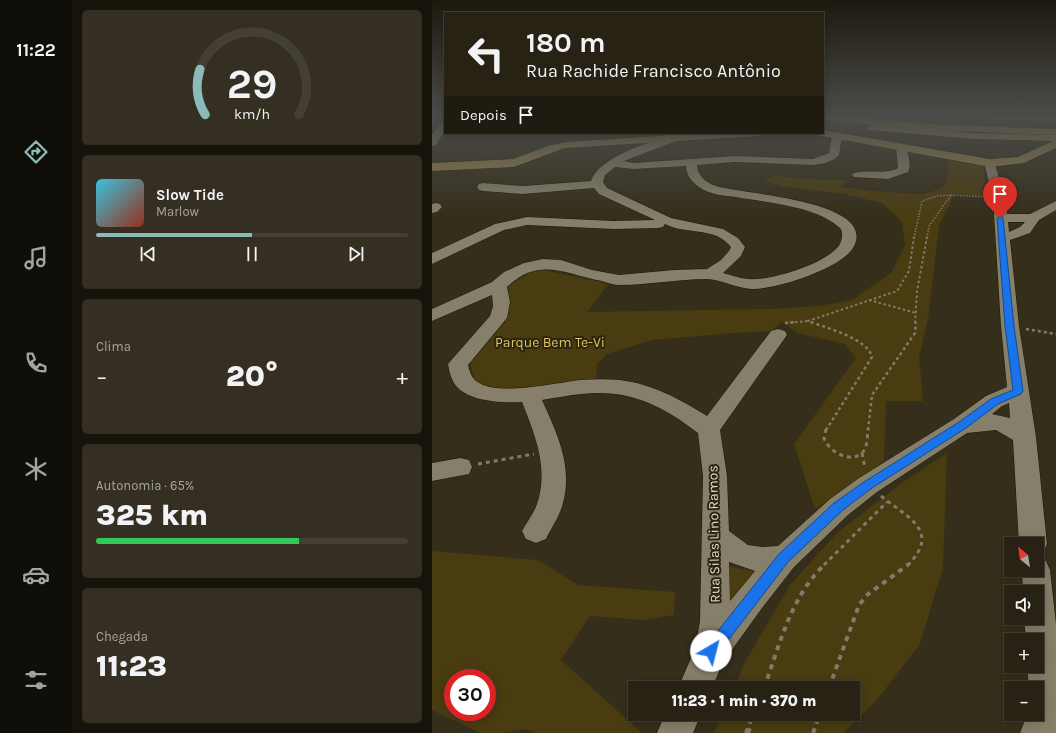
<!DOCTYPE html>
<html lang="pt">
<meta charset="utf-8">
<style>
body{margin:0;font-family:Karla,sans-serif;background:#342f22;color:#f1f3f6;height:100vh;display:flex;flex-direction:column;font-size:15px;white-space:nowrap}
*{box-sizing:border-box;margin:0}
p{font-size:13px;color:#a5a4a0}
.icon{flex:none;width:22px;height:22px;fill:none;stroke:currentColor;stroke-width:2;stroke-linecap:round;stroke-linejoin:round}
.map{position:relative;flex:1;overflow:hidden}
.drawer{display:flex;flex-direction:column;gap:10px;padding:10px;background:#16130b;width:360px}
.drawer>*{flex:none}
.guide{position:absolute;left:12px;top:12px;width:380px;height:122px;border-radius:0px;box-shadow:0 2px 10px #0003,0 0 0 1px #443f34;background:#282214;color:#f1f3f6;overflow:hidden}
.needle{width:26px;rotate:330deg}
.tools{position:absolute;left:572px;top:537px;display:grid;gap:8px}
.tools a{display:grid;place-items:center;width:40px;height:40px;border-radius:0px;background:#282214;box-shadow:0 2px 10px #0003,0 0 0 1px #443f34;font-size:20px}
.speed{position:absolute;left:12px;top:669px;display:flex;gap:8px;font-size:20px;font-weight:700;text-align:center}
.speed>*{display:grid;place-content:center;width:52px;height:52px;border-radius:50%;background:#282214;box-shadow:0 2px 10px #0003,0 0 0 1px #443f34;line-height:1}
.speed .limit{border:6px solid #d22;background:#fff;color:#111}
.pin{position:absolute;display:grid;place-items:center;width:34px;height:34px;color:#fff;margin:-41px -17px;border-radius:50% 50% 50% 0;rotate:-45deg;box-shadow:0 0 4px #0007}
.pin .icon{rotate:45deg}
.me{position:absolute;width:44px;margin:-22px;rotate:37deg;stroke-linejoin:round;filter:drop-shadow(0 0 3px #0008)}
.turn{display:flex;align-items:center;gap:14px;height:84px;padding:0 16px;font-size:18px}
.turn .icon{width:52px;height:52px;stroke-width:2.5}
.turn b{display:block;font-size:28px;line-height:34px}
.then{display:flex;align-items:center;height:38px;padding:0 16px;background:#0003;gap:8px;font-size:15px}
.big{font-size:30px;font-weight:800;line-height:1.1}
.drawer .card{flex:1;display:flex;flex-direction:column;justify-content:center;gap:6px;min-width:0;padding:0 14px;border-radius:6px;background:#342f22}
.drawer .dial{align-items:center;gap:0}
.dial svg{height:104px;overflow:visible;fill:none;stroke:#443f34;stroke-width:7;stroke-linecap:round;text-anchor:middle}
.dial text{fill:#f1f3f6;stroke:none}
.song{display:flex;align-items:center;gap:12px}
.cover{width:48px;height:48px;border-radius:6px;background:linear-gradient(135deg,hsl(190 70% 55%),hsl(10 70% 35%))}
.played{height:4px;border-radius:2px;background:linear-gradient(90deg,#8bbbb9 50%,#443f34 50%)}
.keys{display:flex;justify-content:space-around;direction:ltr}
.heat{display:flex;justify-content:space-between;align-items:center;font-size:22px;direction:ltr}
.charge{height:6px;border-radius:3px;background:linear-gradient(90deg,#34c759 65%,#443f34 0)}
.trip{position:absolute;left:196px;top:681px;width:232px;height:40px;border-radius:0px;background:#282214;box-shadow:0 2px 10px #0003,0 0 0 1px #443f34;font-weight:800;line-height:40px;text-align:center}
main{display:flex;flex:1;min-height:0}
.menu{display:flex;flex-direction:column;width:72px;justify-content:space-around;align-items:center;background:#100e08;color:#a5a4a0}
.menu .icon{width:28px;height:28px}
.menu .current{color:#8bbbb9}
.menu b{font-size:18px;color:#f1f3f6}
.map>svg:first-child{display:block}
.green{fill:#493c11;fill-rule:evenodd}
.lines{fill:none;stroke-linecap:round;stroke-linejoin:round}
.minor-casing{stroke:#1c1604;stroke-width:1}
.major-casing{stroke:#1c1604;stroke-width:1}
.highway-casing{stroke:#1c1604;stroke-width:1}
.path-far4{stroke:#807b6b;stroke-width:1.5;stroke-dasharray:1.5 1.5;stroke-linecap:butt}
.path-far3{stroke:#807b6b;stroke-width:2;stroke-dasharray:2.5 2.5;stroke-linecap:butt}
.path-far2{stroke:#807b6b;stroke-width:2.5;stroke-dasharray:3 3;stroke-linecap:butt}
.path-far1{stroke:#807b6b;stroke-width:3;stroke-dasharray:4 4;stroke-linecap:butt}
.path{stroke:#807b6b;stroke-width:4;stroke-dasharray:5 5;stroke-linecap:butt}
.minor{fill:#867f69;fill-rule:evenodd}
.major{fill:#92824e;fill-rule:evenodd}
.highway{fill:#9a843c;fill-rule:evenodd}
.route{fill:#1a73e8;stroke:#114b97}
.labels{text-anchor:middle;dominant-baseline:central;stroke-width:4;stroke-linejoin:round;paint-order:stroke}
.park-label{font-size:14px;fill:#e0c261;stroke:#2b2511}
.street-label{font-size:14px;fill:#dfdbcf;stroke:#2b2511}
</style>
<main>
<nav class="menu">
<b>11:22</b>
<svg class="icon current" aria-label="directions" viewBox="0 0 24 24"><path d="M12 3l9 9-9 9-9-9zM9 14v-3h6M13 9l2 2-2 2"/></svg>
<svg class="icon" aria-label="music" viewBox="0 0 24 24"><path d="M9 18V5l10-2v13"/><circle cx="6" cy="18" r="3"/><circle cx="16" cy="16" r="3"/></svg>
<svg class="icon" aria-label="phone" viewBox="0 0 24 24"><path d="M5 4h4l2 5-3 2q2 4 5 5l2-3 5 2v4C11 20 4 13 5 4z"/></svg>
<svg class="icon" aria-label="climate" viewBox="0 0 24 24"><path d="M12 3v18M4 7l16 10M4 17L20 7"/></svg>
<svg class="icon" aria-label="car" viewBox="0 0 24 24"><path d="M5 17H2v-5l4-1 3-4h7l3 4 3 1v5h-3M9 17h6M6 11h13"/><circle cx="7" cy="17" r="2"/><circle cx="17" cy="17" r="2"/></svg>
<svg class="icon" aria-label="filters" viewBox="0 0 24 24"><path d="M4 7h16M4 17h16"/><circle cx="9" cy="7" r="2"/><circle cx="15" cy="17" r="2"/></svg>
</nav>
<section class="drawer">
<div class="card dial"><svg viewBox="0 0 100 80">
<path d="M14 69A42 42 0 1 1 86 69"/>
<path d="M14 69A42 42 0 0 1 10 34" stroke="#8bbbb9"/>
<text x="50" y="56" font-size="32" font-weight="700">29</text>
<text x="50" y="72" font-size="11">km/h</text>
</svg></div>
<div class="card">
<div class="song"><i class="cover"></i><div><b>Slow Tide</b><p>Marlow</p></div></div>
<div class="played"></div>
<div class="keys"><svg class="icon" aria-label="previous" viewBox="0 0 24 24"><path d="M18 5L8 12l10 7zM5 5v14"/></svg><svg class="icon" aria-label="pause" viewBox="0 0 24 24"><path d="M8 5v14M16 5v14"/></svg><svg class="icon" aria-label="next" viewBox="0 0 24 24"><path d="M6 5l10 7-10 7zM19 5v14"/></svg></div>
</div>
<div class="card"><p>Clima</p>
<div class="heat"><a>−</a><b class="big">20°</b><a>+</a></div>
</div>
<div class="card"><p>Autonomia · 65%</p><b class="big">325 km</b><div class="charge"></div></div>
<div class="card"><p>Chegada</p><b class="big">11:23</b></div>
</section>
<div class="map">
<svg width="624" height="733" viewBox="0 0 624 733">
<rect width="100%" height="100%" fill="#352e1b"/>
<g class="green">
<path d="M 517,159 L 551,166 L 554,197 L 525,194 L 522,195 L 507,226 L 496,319 L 487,357 L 491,401 L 454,401 L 452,461 L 383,509 L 362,444 L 424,358 L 413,344 L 365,333 L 350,321 L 340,331 L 301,333 L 220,340 L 175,354 L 165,364 L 164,383 L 71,392 L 44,383 L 38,364 L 74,321 L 77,306 L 77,285 L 93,276 L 95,272 L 100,272 L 107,269 L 173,283 L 172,284 L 176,285 L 155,312 L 339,309 L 387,306 L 420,300 L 459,273 L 473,246 L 470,222 L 450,203 L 413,194 L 349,186 L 333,181 L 340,176 L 391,180 L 415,180 L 408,187 L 452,192 L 492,194 L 506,190 L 515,183 Z"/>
<path d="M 515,453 L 511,567 L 488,644 L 444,701 L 411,733 L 282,733 L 291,714 L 421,714 L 421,688 L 302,688 L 313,662 L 358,585 L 406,532 L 471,482 Z"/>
<path d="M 0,551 L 106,560 L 146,585 L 243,592 L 242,615 L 211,620 L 158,616 L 129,660 L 210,733 L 103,733 L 95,729 L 71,733 L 48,733 L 0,710 ZM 21,678 L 55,678 L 55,712 L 21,712 Z"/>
<path d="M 295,566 L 331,573 L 291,623 Z"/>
</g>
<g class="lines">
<defs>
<g id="minor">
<path d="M 13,119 L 13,130 L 4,145 L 0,146 L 0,135 L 10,120 Z"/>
<path d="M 405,133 L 410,136 L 407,155 C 401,162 390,164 381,165 L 303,162 L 265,165 C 265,175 274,183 284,186 C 307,194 449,200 421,248 C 408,269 343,290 319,289 C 304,288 288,279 275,279 C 246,279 217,285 188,285 C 182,285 176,283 170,281 C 133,274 107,256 75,287 L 78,302 L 75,318 L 36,365 C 38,373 40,380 49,384 C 70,395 124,383 148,380 C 161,379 175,379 188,380 C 220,384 248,399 275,416 L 339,331 L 346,329 L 353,331 L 355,335 L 288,430 L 295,476 L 297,531 L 316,545 L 330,547 L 346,546 L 398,499 L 427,478 L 522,419 L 554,396 L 575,387 L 569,326 L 561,198 L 552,163 L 554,161 L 562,161 L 573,198 L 575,214 L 598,214 L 624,201 L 624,210 L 607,220 L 598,233 L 578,240 L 587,326 L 604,437 L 615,544 L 611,553 L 605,555 L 605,544 L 587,544 L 581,440 L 564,430 L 535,433 L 445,492 L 416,515 L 362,567 L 330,608 L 291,662 L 280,688 L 246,688 L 263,649 L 268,621 L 271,476 L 266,433 C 229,405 197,389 150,394 C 137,395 123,398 110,400 C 125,433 141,466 131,503 C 128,516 119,528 114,539 L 104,543 L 94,539 L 90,531 C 95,522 102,513 105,504 C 117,468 103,435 90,402 C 69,403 29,402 20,379 C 18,375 17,369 16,364 L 58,316 L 61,306 L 60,295 L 0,321 L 0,309 L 60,282 L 72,272 L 92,263 L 111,259 L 129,260 L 160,270 L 187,275 L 242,270 L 275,269 L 289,260 L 297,251 L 299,247 C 283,226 253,235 233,224 L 231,227 L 226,228 L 182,229 L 95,225 L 72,230 L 0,264 L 0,253 L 63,224 L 95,217 L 182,221 L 223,220 L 167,194 L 162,188 L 91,194 L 51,191 L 47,190 L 45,187 L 47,184 L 51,183 L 91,186 L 159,181 C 167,157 217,142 240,136 L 244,137 L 245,139 L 244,141 L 192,161 L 201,163 L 303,156 L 381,159 L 397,153 L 400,136 ZM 254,166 C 254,178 264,186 274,191 C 283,195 295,196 304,197 C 336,203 386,206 409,229 C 411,235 410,242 406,247 C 391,264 346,278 324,279 C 312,280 302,276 291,273 L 309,256 L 313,247 L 306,238 L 291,229 L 239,218 L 175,188 L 171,182 L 173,175 L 183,167 L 201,169 ZM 576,222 L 593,222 L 588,227 L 577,232 ZM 577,403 L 578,418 L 560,414 L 570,406 ZM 297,562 L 323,571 L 298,601 Z"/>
<path d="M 469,143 L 474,146 C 476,154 480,165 476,172 L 456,179 L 422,177 L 420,175 L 422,173 C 437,169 452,175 466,168 L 464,146 Z"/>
<path d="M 3,203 L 8,204 L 10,207 L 5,212 L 0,213 L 0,204 Z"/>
<path d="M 28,458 L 37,460 L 40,467 L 37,474 L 0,481 L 0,463 Z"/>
<path d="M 605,557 L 614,561 L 618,570 L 624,624 L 624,733 L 588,733 L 593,720 L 598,714 L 605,714 L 605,688 L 597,688 L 595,666 L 605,666 L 605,640 L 594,640 L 592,618 L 605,618 L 605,592 L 591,592 L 590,570 L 605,570 Z"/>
<path d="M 233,714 L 269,714 L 261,733 L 225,733 Z"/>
</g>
<g id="major">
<path d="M 513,115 L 624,115 L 624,121 L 518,118 Z"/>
<path d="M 440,125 L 542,133 L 624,135 L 624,148 L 592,163 L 558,167 L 389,136 L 384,133 L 391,133 L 391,130 L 558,159 L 586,157 L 621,141 L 542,139 L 436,130 L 435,128 L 436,126 Z"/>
<path d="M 273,133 L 332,133 L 327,136 L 133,148 L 82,167 L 0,171 L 0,163 L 81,159 L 116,146 L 133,142 Z"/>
</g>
<path id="highway" d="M 391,115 L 498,124 L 624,129 L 624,135 L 498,130 L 391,120 Z"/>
</defs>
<use href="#minor" class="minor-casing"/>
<use href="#major" class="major-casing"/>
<use href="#highway" class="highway-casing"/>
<g class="path-far4">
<path d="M 519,195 L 554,197"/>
<path d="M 482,238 L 490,201 L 505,196 L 519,195"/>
<path d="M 495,238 L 497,226 L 519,195"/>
</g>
<g class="path-far3">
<path d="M 437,300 L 484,313"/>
<path d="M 353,323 L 376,321"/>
<path d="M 381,323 L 376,321 L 465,291 L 477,271 L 482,237"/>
<path d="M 483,323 L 485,291 L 495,237"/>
</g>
<g class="path-far2">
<path d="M 379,322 C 395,328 436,339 440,357 L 394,430"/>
<path d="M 353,323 L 365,322"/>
<path d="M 594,329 L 624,334"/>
<path d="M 436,430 L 440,395 L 483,333 L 484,322"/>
</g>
<g class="path-far1">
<path d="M 394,429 L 392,438 C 396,451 418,464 430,453 C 436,447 435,437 436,429"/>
<path d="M 430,453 L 433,468"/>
<path d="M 46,464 L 102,454"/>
<path d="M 449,496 C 474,517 510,530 476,565"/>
<path d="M 392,565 L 455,502"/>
</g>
<g class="path">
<path d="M 332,688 C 348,644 358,598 393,564"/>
<path d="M 397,688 L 427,605 L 435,595 L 477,564"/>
<path d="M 314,733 L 321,714"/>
<path d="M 316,733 L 318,728"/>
<path d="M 381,733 L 388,714"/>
</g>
<use href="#minor" class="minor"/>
<use href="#major" class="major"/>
<use href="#highway" class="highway"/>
</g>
<linearGradient id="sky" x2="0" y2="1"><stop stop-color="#1d190f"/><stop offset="0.53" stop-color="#4b4c4a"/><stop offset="1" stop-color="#4b4c4a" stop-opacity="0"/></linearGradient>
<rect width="624" height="218" fill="url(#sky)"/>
<path class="route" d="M 568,216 L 571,218 L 582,326 L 591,391 L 589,394 L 566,404 L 534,428 L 440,488 L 411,510 L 356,562 L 284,656 L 279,658 L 274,656 L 272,651 L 274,646 L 347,554 L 402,503 L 432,482 L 527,422 L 559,399 L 581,390 L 573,326 L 565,218 Z"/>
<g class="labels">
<g class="park-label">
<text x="118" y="342">Parque Bem Te-Vi</text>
</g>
<g class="street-label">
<text transform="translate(282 534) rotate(-91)">Rua Silas Lino Ramos</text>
</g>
</g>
</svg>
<div class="tools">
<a><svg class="needle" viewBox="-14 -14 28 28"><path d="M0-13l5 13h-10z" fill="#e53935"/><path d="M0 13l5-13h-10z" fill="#a5a4a0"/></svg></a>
<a><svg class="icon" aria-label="sound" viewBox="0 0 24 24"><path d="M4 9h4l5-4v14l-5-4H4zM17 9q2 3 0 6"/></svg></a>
<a>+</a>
<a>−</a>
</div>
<div class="speed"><div class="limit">30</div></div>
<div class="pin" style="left:568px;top:218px;background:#d93025"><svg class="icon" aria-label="arrive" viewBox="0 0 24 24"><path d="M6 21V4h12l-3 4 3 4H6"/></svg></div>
<svg class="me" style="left:279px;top:651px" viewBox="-20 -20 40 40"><circle r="19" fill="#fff"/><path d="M0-13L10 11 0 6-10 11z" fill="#1a73e8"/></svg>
<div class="trip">11:23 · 1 min · 370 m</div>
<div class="guide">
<div class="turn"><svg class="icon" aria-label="left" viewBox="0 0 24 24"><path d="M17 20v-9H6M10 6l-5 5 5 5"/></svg><div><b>180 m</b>Rua Rachide Francisco Antônio</div></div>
<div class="then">Depois<svg class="icon" aria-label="arrive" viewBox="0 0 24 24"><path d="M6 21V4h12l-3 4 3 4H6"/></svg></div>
</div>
</div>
</main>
